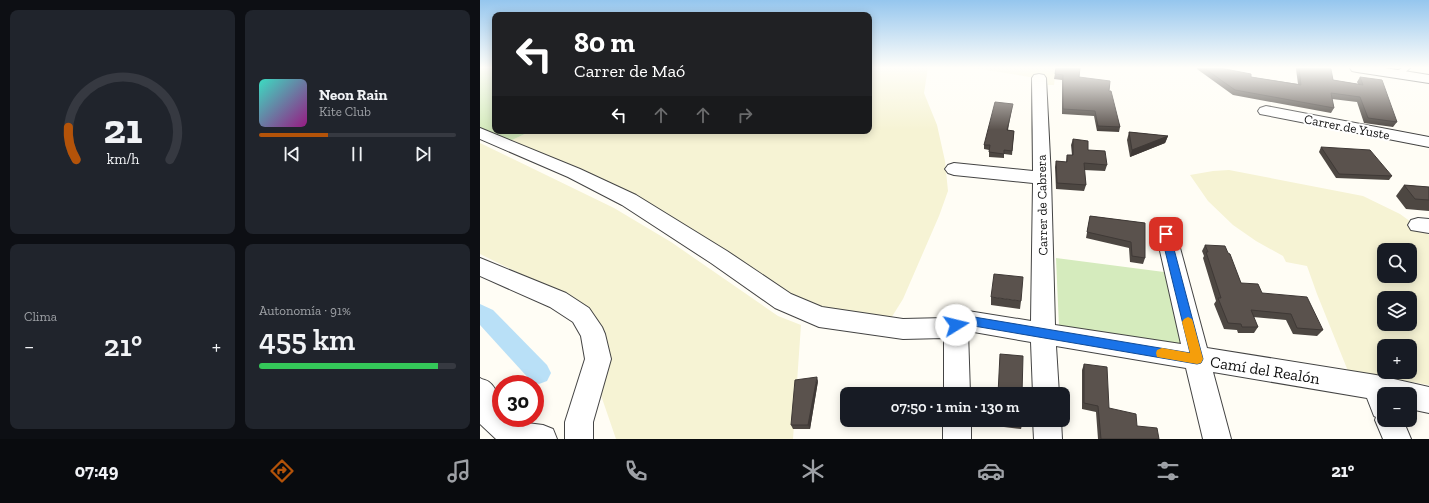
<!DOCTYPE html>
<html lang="es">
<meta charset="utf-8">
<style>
body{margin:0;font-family:"Zilla Slab",serif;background:#20242c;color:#f1f3f6;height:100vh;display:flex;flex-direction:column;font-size:15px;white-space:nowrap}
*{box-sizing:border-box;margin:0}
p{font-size:13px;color:#9ea1a6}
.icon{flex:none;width:22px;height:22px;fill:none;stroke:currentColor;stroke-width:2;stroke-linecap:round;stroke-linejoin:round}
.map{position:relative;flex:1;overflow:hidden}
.panel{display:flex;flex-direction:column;gap:10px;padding:10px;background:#0d0f14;width:480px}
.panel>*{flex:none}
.top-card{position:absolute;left:12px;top:12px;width:380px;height:122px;border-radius:8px;box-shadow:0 2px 10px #0003;background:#202124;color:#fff;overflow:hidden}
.tools{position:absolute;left:897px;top:243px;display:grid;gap:8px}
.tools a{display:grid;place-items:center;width:40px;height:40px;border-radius:8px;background:#171b24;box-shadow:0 2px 10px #0003;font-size:20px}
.speed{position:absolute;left:12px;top:375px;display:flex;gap:8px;font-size:20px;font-weight:700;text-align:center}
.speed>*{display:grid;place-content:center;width:52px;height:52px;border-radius:50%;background:#171b24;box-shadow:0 2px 10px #0003;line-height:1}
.speed .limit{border:6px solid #d22;background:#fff;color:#111}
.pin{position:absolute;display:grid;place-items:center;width:34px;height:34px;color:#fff;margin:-17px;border-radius:8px;box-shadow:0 2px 6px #0006}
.me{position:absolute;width:44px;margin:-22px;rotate:81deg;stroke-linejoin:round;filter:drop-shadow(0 0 3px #0008)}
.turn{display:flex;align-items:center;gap:14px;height:84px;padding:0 16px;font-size:18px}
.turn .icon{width:52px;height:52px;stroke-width:2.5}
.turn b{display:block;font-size:28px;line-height:34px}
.lanes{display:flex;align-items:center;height:38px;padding:0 16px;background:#0003;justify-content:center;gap:20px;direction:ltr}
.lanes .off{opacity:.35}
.big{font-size:30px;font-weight:600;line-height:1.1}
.panel .card{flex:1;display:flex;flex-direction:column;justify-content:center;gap:6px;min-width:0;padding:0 14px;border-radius:8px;background:#20242c}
.panel .dial{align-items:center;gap:0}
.dial svg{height:104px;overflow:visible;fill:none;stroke:#363941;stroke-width:7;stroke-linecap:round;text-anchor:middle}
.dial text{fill:#f1f3f6;stroke:none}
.song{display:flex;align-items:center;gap:12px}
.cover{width:48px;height:48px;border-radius:6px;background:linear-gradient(135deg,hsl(170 70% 55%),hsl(310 70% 35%))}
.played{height:4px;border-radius:2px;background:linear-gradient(90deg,#b45309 35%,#363941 35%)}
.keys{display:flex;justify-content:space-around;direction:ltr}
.heat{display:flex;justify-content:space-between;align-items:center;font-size:22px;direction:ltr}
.charge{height:6px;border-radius:3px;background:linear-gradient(90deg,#34c759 91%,#363941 0)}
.panel .tiles{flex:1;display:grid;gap:10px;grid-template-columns:repeat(2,1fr)}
.trip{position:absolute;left:360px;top:387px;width:230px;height:40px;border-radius:8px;background:#171b24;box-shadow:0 2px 10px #0003;font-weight:600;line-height:40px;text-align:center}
.tabs{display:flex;height:64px;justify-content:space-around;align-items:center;background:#090b0e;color:#9ea1a6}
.tabs .icon{width:28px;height:28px}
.tabs .active{color:#b45309}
.tabs b{font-size:18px;color:#f1f3f6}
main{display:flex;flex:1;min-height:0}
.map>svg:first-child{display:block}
.farmland{fill:#f6f3d4;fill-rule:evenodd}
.green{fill:#d5ebbd}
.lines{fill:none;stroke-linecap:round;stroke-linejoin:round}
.canal{fill:#b9e0f7;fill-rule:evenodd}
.lane-casing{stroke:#444;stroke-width:2}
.street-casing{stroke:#444;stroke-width:2}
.lane{fill:#fff;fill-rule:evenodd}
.street{fill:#fff;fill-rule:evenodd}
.wall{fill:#4d4742}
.shaded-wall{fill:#3f3936}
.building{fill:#5a524d;stroke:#3f3936}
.route{fill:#1a73e8;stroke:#114b97}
.slow{fill:#f59e0b}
.labels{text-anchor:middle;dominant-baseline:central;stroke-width:4;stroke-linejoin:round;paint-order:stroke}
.street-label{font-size:13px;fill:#111;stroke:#fff}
.near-street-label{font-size:16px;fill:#111;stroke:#fff}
</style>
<main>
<section class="panel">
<div class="tiles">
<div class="card dial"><svg viewBox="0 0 100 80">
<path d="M14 69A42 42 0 1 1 86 69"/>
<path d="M14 69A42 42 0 0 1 8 44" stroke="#b45309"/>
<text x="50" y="56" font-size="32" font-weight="700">21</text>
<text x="50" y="72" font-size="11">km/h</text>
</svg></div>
<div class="card">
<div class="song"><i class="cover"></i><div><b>Neon Rain</b><p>Kite Club</p></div></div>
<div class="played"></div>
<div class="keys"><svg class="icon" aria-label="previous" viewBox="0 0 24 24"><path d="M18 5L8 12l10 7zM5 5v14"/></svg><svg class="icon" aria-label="pause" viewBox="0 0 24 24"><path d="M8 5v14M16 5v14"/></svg><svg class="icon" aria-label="next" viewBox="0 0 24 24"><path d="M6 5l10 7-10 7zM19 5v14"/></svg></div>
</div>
<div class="card"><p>Clima</p>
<div class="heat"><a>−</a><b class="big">21°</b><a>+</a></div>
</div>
<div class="card"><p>Autonomía · 91%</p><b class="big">455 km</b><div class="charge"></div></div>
</div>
</section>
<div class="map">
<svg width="949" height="439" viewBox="0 0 949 439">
<rect width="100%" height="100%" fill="#fffdf5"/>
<g class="farmland">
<path d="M 389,68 L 448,68 L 444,93 L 457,125 L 465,161 L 468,191 L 459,216 L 423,299 L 408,323 L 330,305 L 30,141 L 51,131 L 389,131 Z"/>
<path d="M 494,68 L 576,68 L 574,85 L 567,85 L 568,83 L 566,79 L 555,76 L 550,77 Z"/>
<path d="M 0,143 L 134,208 L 191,242 L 298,316 L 321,325 L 313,439 L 136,439 L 114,375 L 114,342 L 51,279 L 0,254 Z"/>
<path d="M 749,170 L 883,196 L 920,214 L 949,235 L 949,385 L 868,371 L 837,294 L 827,266 L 806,262 L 803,256 L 776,241 L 753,225 L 728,201 L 710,175 L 733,171 ZM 904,250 L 930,250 L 930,276 L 904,276 ZM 904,298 L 930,298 L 930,324 L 904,324 ZM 904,346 L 930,346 L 930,372 L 904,372 Z"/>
</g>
<g class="green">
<path d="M 0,68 L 15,68 L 15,131 L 51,131 L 30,141 L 0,128 Z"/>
<path d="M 576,258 L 684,272 L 702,345 L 579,327 Z"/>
</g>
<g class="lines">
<path class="canal" d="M 0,304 L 13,310 L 67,365 L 71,373 L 67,381 L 59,384 L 51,381 L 0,325 Z"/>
<defs>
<path id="lane" d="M 922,68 L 930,68 L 921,76 L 915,76 L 915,72 Z"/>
<g id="street">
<path d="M 870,68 L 905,68 L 949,75 L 949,83 L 877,72 L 872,71 Z"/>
<path d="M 559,74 L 564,75 L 566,78 L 571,178 L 575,325 L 701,344 L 676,233 L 679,228 L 686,226 L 693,228 L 696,233 L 727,348 L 896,375 L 949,387 L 949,413 L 930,409 L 930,394 L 904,394 L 904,420 L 923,420 L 931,439 L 903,439 L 895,420 L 896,417 L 894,416 L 887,398 L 733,372 L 751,439 L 723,439 L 706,368 L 576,346 L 579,394 L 553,394 L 551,342 L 488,331 L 490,394 L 464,394 L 464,338 L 423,339 L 339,327 L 295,308 L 231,263 L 142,205 L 88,177 L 0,139 L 0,128 L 100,169 L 156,195 L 247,251 L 311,294 L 342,307 L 423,319 L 466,318 L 488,311 L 551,321 L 553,183 L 474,175 L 468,173 L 465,169 L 468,165 L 474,163 L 553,171 L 552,78 L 554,75 Z"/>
<path d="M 786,106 L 949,137 L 949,147 L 780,114 L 778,111 L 780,108 Z"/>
<path d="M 938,218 L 949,219 L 949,233 L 931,230 L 928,225 L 931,220 Z"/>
<path d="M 0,258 L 86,293 L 109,308 L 122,327 L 125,334 L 131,359 L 113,422 L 113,439 L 85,439 L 85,422 L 105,359 L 101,336 L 93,322 L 70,307 L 0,276 Z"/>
<path d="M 0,378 C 3,380 7,380 9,382 C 19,389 21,408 21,418 L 35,418 L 39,422 L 63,425 L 73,429 L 77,439 L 16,439 L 0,424 Z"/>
<rect x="463" y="420" width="28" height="19"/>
<path d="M 553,420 L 581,420 L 582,439 L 554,439 Z"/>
</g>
</defs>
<use href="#lane" class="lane-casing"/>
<use href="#street" class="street-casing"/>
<use href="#lane" class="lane"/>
<use href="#street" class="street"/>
</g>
<g class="wall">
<path d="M 576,68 L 599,77 L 629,91 L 640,127 L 639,132 L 617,131 L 614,116 L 582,114 L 582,80 L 574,79 Z"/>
<path d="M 717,68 L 740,68 L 771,77 L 818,84 L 816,69 L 816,68 L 850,68 L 853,80 L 878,84 L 877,82 L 880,77 L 917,122 L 913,127 L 884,123 L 877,102 L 852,99 L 854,108 L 851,113 L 753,95 L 717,69 Z"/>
<path d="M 532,108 L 528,130 L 534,131 L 532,155 L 524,154 L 524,158 L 509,157 L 509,150 L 504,149 L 504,145 Z"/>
<path d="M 649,132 L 688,136 L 685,143 L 650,157 L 647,140 Z"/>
<path d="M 593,139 L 608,150 L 627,165 L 625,171 L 604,170 L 606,185 L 604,191 L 576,189 L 575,167 L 576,161 L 586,162 L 587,155 L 592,155 L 591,145 Z"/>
<path d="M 841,147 L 912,176 L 909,180 L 856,178 L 839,152 Z"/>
<path d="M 924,185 L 949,187 L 949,211 L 926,209 L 916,196 Z"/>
<path d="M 610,216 L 665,223 L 665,258 L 663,264 L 650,262 L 649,248 L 606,238 Z"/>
<path d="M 725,245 L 748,253 L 761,283 L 782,293 L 843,330 L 837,336 L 813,334 L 806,320 L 773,317 L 778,327 L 774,333 L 758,333 L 757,330 L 744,329 L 734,304 L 736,301 L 723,258 L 724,256 L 722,251 Z"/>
<path d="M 511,297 L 541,301 L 540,309 L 511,305 Z"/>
<path d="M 604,364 L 629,408 L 657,426 L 679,439 L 618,439 L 616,412 L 602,409 L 602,370 Z"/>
<path d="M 338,381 L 330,429 L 313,429 L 311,425 Z"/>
<path d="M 516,420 L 542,425 L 541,429 L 516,426 Z"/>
</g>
<g class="shaded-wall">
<path d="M 688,136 L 685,143 L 650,157 L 652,150 Z"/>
<path d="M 337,377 L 338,381 L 330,429 L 328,425 Z"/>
</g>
<g class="building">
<path d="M 576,68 L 600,68 L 599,77 L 630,81 L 629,91 L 631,91 L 640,127 L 618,126 L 615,111 L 583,109 L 583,75 L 575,74 Z"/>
<path d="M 724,68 L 740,68 L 771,74 L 771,77 L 821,85 L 819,68 L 850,68 L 851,69 L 853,80 L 883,85 L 880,77 L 902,80 L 917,122 L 888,118 L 880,97 L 851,93 L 854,108 L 755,90 Z"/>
<path d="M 515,102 L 533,104 L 527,130 L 534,131 L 532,151 L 524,150 L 524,154 L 509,152 L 510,145 L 504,145 Z"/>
<path d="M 649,132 L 688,136 L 652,150 Z"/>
<path d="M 593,139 L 608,141 L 608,150 L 625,151 L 627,165 L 604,163 L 606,185 L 577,183 L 576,161 L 587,162 L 587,155 L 593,155 Z"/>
<path d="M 841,147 L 890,150 L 912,176 L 859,174 Z"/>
<path d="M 924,185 L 949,187 L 949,200 L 935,199 Z"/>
<path d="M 610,216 L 665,223 L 665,258 L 652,256 L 651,242 L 607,232 Z"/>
<path d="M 725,245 L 745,246 L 748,253 L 750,254 L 761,283 L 778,284 L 782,293 L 827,297 L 843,330 L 817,328 L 811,314 L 771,310 L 778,327 L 762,327 L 761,324 L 748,323 L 738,298 L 741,298 L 726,252 L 728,252 Z"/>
<path d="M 514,274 L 543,277 L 541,301 L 511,297 Z"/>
<path d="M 520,354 L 543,356 L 542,394 L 518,394 Z"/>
<path d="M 604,364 L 627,367 L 629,408 L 656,414 L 657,426 L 677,428 L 679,439 L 621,439 L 618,406 L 604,403 Z"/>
<path d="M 337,377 L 328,425 L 311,425 L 315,380 Z"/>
<path d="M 516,420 L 542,420 L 542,425 L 516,422 Z"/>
</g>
<linearGradient id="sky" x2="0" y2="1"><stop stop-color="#95c6ee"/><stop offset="0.52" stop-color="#fffefa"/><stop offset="1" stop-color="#fffefa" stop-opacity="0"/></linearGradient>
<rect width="949" height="130" fill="url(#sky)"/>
<path class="route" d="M 686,231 L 690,234 L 723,359 L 721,363 L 717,364 L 488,325 L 476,330 L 472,328 L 471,325 L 472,322 L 488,316 L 710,353 L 681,234 Z"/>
<path class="slow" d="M 708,317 L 712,319 L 713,322 L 723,359 L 721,363 L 717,364 L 677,357 L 676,353 L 677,350 L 682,348 L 710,353 L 702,322 L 704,319 Z"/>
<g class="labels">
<g class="street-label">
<text transform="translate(867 127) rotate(11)">Carrer de Yuste</text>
<text transform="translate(562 205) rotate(-91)">Carrer de Cabrera</text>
</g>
<g class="near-street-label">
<text transform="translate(785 370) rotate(9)">Camí del Realón</text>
</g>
</g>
</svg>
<div class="tools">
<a><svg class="icon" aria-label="search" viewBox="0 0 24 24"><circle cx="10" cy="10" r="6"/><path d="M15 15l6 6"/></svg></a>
<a><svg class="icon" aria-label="layers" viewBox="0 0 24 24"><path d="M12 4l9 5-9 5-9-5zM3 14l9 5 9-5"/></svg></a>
<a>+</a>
<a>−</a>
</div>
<div class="speed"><div class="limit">30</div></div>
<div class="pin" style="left:686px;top:234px;background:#d93025"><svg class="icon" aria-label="arrive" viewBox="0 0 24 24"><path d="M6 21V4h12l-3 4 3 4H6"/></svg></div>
<svg class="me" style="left:476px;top:325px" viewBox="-20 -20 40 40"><circle r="19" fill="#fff"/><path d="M0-13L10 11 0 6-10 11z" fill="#1a73e8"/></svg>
<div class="trip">07:50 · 1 min · 130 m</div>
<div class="top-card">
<div class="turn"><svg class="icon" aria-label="left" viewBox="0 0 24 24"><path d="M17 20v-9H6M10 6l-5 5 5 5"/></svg><div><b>80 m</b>Carrer de Maó</div></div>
<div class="lanes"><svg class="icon" aria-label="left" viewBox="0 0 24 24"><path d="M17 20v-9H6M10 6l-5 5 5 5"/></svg><svg class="icon off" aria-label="ahead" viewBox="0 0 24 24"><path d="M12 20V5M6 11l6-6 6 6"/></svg><svg class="icon off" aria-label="ahead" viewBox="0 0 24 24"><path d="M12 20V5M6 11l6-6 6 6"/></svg><svg class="icon off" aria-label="right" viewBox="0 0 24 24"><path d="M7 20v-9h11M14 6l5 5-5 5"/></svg></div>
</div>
</div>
</main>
<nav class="tabs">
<b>07:49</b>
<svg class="icon active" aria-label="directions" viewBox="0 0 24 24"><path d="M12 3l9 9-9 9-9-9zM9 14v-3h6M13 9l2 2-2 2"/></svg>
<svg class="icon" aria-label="music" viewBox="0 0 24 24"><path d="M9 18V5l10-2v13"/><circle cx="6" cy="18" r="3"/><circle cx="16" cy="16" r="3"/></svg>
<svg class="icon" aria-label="phone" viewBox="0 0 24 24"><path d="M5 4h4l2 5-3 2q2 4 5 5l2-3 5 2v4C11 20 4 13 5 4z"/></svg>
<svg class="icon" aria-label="climate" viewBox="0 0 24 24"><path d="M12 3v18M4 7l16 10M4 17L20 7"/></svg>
<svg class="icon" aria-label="car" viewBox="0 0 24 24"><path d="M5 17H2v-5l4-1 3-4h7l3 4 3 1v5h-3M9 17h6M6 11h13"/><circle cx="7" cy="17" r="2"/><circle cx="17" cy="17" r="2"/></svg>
<svg class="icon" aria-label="filters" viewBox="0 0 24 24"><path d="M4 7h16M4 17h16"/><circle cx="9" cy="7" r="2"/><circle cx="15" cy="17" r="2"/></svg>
<b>21°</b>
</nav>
